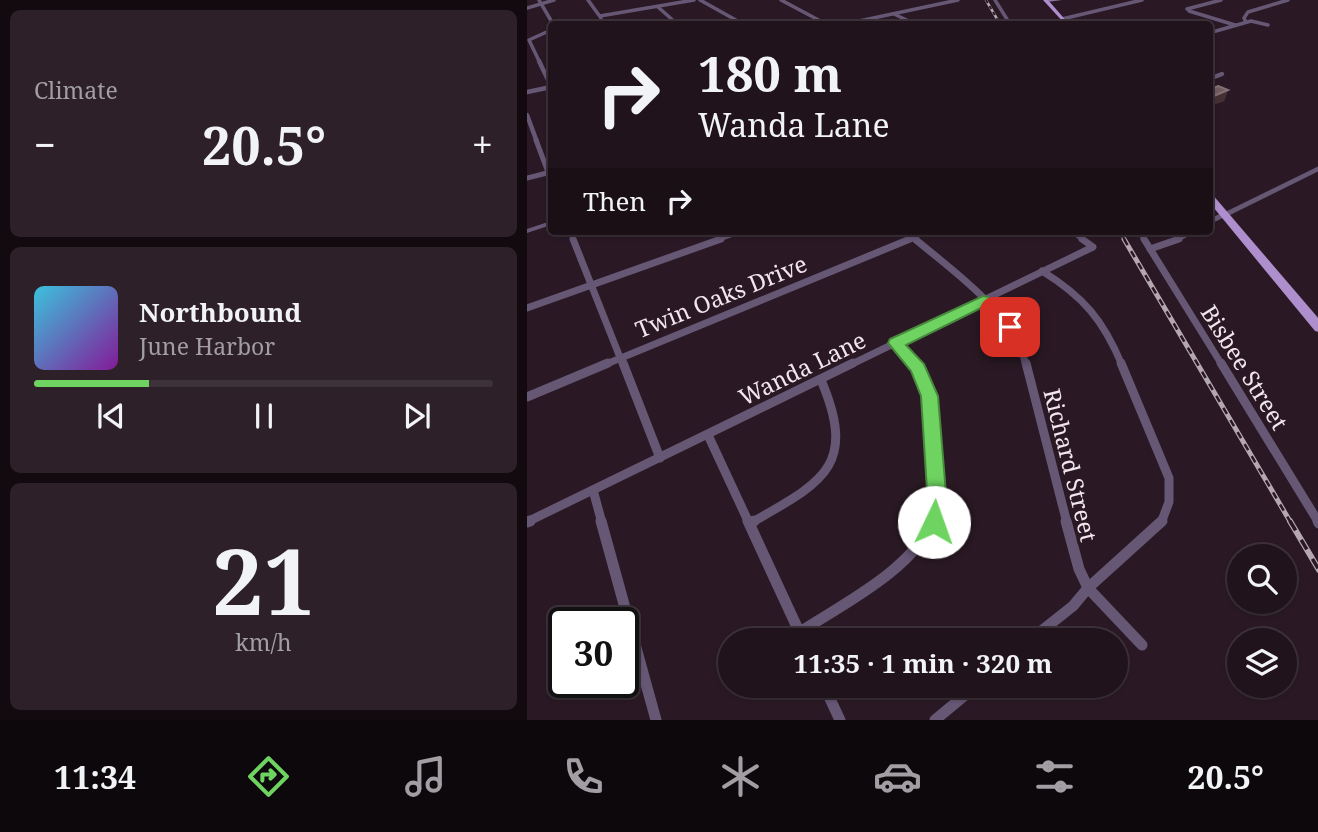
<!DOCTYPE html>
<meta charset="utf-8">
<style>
body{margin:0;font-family:"Noto Serif",serif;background:#2d2028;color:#f1f3f6;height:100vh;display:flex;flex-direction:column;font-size:26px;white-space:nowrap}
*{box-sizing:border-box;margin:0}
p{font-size:23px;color:#a29ea3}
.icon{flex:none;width:38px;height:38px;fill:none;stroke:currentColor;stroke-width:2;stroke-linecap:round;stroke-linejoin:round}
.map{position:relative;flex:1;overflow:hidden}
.details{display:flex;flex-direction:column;gap:10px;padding:10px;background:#120a0f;width:527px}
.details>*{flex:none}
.hud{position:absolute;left:21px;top:21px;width:665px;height:214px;border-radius:7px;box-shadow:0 2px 5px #0004,0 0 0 2px #3d323a;background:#20131b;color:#f1f3f6;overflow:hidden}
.buttons{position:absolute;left:700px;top:544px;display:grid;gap:14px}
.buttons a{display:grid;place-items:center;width:70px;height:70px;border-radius:50%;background:#20131b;box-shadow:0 2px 5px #0004,0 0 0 2px #3d323a;font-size:35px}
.speed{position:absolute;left:21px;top:607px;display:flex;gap:14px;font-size:35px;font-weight:700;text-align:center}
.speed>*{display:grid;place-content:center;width:91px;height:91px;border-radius:50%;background:#20131b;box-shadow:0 2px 5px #0004,0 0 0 2px #3d323a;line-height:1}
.speed .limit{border:4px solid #111;border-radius:10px;background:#fff;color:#111}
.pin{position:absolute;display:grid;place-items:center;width:60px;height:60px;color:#fff;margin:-30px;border-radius:14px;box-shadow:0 4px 10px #0006}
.me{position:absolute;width:77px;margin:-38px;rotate:3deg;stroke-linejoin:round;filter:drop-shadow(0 0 5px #0008)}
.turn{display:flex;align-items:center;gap:24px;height:147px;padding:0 35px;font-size:32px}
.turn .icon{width:91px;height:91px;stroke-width:2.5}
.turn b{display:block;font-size:49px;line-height:60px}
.then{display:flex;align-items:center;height:66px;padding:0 35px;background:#0003;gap:14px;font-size:26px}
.big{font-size:52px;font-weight:700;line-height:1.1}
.details .tile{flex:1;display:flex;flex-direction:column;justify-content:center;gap:10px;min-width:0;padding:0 24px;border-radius:10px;background:#2d2028}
.details .dial{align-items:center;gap:0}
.dial b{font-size:91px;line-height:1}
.song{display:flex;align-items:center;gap:21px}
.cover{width:84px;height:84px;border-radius:10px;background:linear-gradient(135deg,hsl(190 70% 55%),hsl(290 70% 35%))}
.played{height:7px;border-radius:4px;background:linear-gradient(90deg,#6ed360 25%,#3d323a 25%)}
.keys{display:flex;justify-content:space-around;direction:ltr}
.heat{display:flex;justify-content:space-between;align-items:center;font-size:38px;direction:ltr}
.trip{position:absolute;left:191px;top:628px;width:410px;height:70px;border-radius:35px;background:#20131b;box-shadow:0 2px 5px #0004,0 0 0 2px #3d323a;font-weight:700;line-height:70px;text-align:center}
.tab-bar{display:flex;height:112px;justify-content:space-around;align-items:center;background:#0d080b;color:#a29ea3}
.tab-bar .icon{width:49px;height:49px}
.tab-bar .selected{color:#6ed360}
.tab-bar b{font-size:32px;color:#f1f3f6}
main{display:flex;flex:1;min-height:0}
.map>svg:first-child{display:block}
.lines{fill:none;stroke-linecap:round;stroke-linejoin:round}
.minor-far5{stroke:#665775;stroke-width:3.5}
.minor-far4{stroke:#665775;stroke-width:4.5}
.minor-far3{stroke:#665775;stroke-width:5}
.minor-far2{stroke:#665775;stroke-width:7}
.minor-far1{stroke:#665775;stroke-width:9}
.minor{stroke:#665775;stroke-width:11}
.tertiary{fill:#665775;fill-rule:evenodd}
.secondary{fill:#8e76a7;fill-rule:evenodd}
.primary{fill:#ae8ecd;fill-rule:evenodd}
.rail-far2-casing{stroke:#b5a7b0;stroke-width:2.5}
.rail-far1-casing{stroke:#b5a7b0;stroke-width:5}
.rail-casing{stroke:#b5a7b0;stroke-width:6}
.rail-far2{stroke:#2a1924;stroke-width:2;stroke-dasharray:3.5;stroke-linecap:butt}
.rail-far1{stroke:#2a1924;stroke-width:2.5;stroke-dasharray:7;stroke-linecap:butt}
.rail{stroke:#2a1924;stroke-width:3.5;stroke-dasharray:11;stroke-linecap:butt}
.wall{fill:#614a4d}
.shaded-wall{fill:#442f35}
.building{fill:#715b5e;stroke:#857075;stroke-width:2}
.route{fill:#6ed360;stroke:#48893e;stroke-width:2}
.labels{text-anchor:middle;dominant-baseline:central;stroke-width:7;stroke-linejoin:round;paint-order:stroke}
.street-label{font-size:23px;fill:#f2e6ee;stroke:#2a1924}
</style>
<main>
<section class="details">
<div class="tile"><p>Climate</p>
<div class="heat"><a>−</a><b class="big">20.5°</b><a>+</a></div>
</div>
<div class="tile">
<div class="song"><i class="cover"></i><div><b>Northbound</b><p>June Harbor</p></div></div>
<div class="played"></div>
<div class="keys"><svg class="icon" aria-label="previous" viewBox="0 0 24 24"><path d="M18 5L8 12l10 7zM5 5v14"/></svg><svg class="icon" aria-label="pause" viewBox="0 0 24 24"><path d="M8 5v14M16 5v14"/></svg><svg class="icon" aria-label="next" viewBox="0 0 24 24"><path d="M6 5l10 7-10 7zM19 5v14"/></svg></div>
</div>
<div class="tile dial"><b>21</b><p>km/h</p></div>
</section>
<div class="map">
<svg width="792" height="720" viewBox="0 0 792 720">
<rect width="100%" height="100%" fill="#2a1924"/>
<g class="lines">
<g class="minor-far5">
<path d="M 12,0 L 26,24"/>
<path d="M 61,0 L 74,18 L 73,24"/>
<path d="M 173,0 L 216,24"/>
<path d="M 254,0 L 299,24"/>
<path d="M 468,0 L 483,24"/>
<path d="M 131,7 L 149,23"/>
<path d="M 0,8 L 27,0"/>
<path d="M 660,9 L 694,0"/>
<path d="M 662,11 L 708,25"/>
<path d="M 367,14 L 388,24"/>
<path d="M 73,16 L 167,0"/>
<path d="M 535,19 L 615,0"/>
<path d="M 719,22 L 717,18 L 721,12 L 761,0"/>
<path d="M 114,24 L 147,21"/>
<path d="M 318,24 L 431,0"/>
<path d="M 682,33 L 724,21 L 741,25"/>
<path d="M 13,63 L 2,40 L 24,30"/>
</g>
<g class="minor-far4">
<path d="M 12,61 L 24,86"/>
<path d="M 682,79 L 695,74"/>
<path d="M 0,92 L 24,87"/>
<path d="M 0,115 L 10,142"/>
</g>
<g class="minor-far3">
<path d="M 9,140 L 24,180"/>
<path d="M 0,178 L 24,172"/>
<path d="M 682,222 L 696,215"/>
<path d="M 43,231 L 47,240"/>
<path d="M 379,231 L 390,240"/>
<path d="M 544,231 L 557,240"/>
<path d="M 612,231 L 618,240"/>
<path d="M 189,240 L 216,231"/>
<path d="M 379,240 L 402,231"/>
<path d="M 649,240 L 666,231"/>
</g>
<g class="minor-far2">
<path d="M 46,239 L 96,365"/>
<path d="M 388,239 C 428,273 485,311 499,365"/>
<path d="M 617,239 L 695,365"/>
<path d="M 623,249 L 652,239"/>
<path d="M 515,271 C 557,297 576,320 595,365"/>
<path d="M 0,308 L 194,239"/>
<path d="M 369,343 L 389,365"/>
<path d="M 77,365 L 383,239"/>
<path d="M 323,365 L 566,247 L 555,239"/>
</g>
<g class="minor-far1">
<path d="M 96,363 L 133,458"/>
<path d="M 387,363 L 403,395 L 411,506 L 405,523"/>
<path d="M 499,363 L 540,523"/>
<path d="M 594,363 L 642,478 L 642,502 L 634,523"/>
<path d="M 694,363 L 792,523"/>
<path d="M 0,397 L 81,363"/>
<path d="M 181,435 L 222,523"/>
<path d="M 66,490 L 75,523"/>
<path d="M 0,522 L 326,363"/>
<path d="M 224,523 C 295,482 331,467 294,380"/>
</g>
<g class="minor">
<path d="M 74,521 L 129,720"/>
<path d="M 221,521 L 276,640"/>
<path d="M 539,521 L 552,569 L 561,588 L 615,645"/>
<path d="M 791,521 L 792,523"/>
<path d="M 0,522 L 3,521"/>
<path d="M 223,523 L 227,521"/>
<path d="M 273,632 C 314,605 387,569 405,521"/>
<path d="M 503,640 L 546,606 L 561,588 L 635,521"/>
<path d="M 297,686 L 313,720"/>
<path d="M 408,720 L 449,686"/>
</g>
<g class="tertiary">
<path d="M 792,166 L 792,171 L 699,217 L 693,217 L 692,215 Z"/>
<path d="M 24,221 L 24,225 L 0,233 L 0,229 Z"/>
</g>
<path class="secondary" d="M 519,0 L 535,0 L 520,2 L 518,1 Z"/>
<g class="primary">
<path d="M 516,0 L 521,0 L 542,24 L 538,24 Z"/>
<path d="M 682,193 L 685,194 L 792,319 L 792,332 L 788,331 L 682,202 Z"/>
</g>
<defs>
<g id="rail-far2">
<path d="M 459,0 L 473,24"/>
<path d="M 592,231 L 598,240"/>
</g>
<path id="rail-far1" d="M 597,239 L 764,523"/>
<path id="rail" d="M 763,521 L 792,570"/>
</defs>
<use href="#rail-far2" class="rail-far2-casing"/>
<use href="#rail-far1" class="rail-far1-casing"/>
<use href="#rail" class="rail-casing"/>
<use href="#rail-far2" class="rail-far2"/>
<use href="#rail-far1" class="rail-far1"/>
<use href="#rail" class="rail"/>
</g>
<path class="wall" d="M 682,90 L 701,90 L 697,101 L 682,106 Z"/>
<path class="shaded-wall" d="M 701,90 L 697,101 L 682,106 L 687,96 Z"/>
<path class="building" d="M 691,86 L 701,90 L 687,96 L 682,94 L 682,90 Z"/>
<path class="route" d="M 456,296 L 461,297 L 488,323 L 490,327 L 488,331 L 478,331 L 454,308 L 379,345 L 397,364 L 411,396 L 420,506 L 414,529 L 407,532 L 400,529 L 397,522 L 401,506 L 394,396 L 384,371 L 361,343 L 363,339 Z"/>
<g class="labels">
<g class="street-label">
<text transform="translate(194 296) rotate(-22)">Twin Oaks Drive</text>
<text transform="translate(718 367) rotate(58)">Bisbee Street</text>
<text transform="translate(275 368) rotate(-26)">Wanda Lane</text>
<text transform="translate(544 465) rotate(76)">Richard Street</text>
</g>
</g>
</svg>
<div class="buttons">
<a><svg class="icon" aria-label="search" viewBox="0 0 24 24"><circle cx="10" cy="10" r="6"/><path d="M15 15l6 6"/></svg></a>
<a><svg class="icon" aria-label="layers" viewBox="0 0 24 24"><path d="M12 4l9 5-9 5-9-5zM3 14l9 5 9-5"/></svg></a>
</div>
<div class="speed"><div class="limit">30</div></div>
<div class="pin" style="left:483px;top:327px;background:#d93025"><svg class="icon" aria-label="arrive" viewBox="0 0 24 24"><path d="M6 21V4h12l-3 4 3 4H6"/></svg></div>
<svg class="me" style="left:407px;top:522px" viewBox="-20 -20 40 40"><circle r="19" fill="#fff"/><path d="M0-13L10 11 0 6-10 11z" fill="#6ed360"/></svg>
<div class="trip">11:35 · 1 min · 320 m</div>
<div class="hud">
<div class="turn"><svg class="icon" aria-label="right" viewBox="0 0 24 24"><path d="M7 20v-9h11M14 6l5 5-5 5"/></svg><div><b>180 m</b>Wanda Lane</div></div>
<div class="then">Then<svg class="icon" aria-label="right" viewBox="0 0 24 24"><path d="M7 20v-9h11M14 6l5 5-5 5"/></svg></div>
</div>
</div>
</main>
<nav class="tab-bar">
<b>11:34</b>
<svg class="icon selected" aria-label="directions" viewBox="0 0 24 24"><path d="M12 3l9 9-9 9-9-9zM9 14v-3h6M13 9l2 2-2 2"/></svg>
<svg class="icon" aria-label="music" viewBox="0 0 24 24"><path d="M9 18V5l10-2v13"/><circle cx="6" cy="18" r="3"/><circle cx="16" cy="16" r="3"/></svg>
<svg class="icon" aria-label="phone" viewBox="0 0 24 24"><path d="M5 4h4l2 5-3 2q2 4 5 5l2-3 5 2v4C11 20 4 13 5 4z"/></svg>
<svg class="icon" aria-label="climate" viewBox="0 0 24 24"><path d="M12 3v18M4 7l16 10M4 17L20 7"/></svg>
<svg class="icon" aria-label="car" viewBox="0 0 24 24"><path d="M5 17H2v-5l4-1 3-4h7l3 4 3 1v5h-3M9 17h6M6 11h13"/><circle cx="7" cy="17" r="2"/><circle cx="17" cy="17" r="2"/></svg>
<svg class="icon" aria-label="filters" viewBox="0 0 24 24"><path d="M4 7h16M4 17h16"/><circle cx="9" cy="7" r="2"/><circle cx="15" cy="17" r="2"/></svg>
<b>20.5°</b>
</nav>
